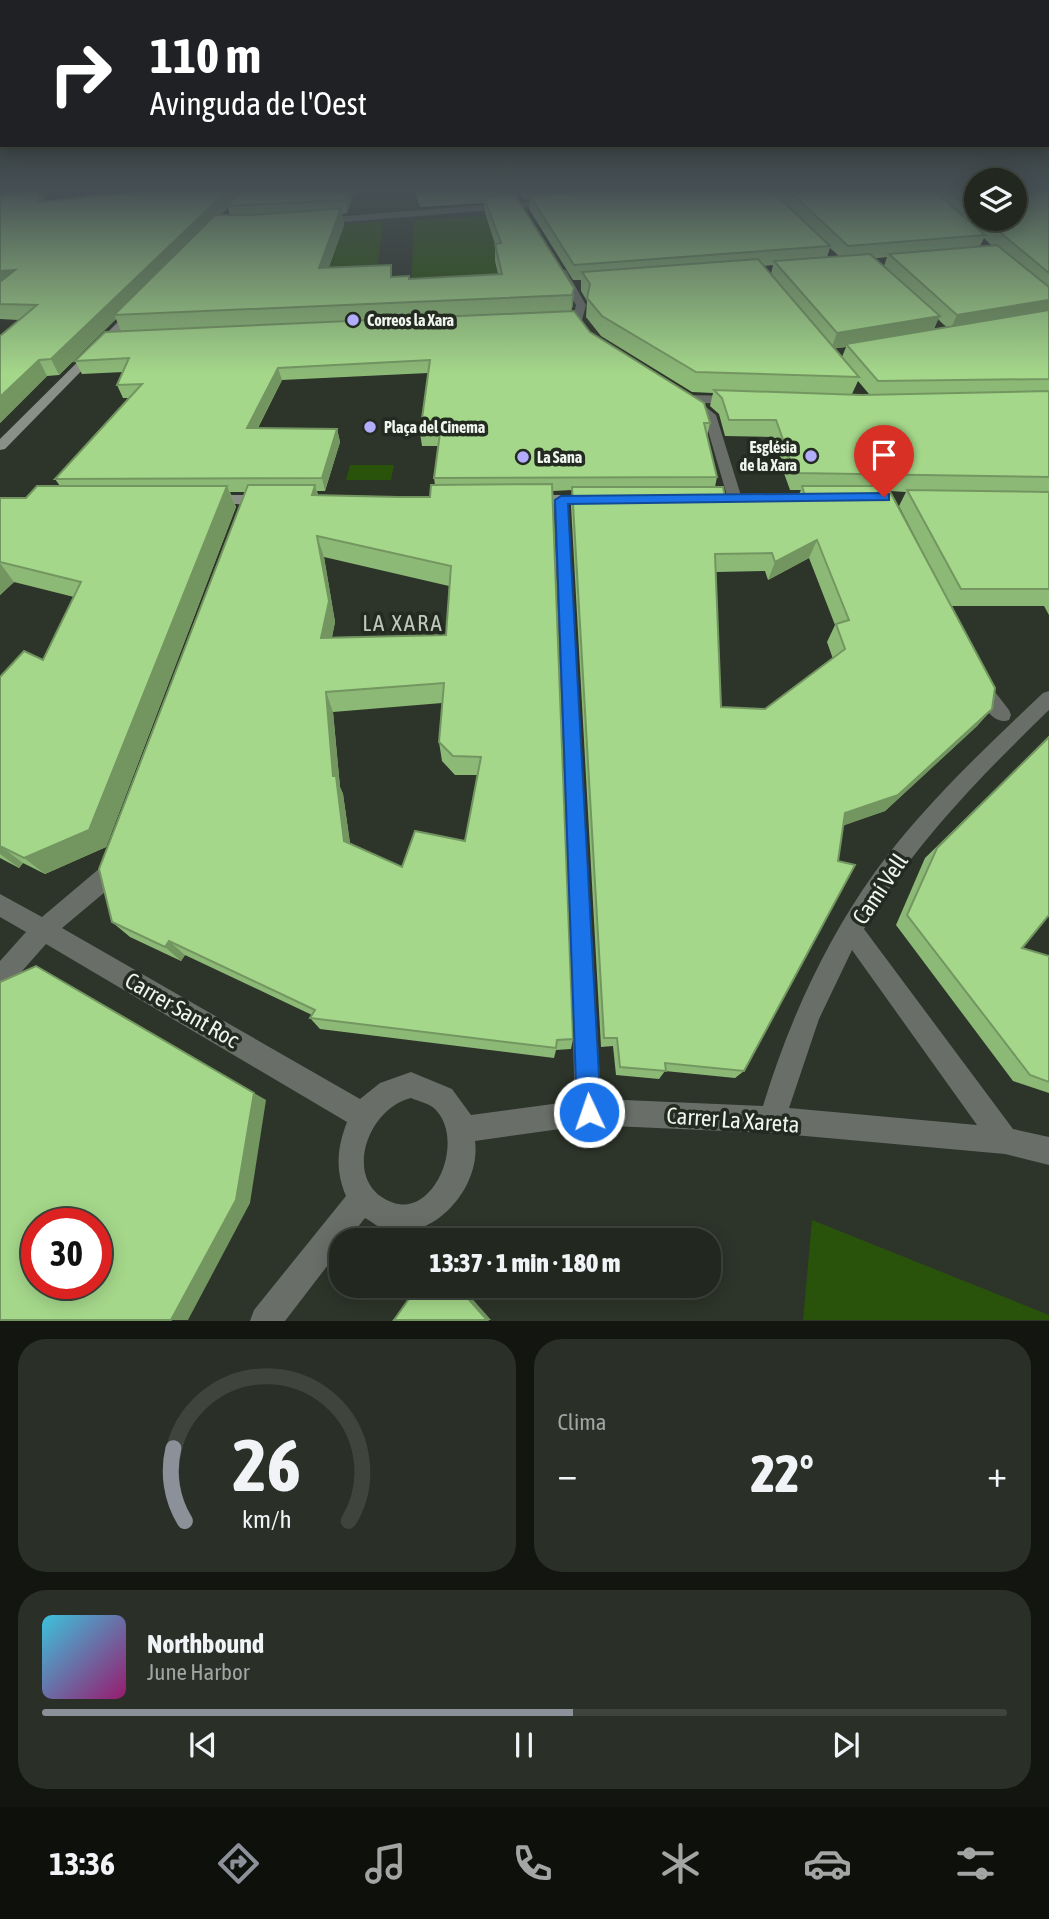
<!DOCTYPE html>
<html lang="es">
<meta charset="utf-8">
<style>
body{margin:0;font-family:"Asap Condensed",sans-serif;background:#2a2f28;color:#f1f3f6;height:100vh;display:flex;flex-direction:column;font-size:26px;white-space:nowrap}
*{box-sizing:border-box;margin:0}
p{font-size:23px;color:#a2a5a4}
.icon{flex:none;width:38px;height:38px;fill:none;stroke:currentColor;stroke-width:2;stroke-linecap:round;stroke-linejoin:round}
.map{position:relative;height:1321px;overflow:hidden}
.panel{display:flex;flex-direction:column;gap:18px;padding:18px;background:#131511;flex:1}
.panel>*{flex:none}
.banner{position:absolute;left:0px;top:0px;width:1050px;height:147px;box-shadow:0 4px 18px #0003,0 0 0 2px #3f443d;background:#202124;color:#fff;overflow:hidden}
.controls{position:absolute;left:964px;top:168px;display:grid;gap:14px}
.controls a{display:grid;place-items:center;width:63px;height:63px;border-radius:50%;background:#22271f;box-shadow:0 4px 18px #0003,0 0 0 2px #3f443d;font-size:35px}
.speed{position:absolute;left:21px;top:1208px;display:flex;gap:14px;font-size:35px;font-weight:700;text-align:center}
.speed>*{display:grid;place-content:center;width:91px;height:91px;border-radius:50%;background:#22271f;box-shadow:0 4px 18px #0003,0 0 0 2px #3f443d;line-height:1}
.speed .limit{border:10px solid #d22;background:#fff;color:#111}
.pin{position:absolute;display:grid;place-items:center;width:60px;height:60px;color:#fff;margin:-72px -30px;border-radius:50% 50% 50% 0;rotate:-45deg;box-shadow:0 0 7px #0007}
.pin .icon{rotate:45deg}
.me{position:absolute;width:77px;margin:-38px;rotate:357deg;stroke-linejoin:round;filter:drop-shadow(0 0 5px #0008)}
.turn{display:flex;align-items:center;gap:24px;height:147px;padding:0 35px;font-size:32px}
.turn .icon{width:91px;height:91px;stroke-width:2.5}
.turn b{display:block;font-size:49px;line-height:60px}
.big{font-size:52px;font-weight:800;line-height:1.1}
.panel .tile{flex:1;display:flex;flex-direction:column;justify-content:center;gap:10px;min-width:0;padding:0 24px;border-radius:28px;background:#2a2f28}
.panel .dial{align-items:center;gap:0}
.dial svg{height:182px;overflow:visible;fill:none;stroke:#3f443d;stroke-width:7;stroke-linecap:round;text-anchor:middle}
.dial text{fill:#f1f3f6;stroke:none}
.song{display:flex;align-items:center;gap:21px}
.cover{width:84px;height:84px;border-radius:10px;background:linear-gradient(135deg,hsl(190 70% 55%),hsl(320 70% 35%))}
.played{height:7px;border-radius:4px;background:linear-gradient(90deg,#8c9099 55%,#3f443d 55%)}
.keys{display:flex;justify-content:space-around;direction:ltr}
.heat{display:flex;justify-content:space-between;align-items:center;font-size:38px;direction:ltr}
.panel .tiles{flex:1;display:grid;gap:18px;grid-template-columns:1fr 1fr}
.tile:last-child{grid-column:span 2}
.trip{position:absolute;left:329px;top:1228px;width:392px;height:70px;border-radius:28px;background:#22271f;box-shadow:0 4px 18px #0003,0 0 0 2px #3f443d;font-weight:800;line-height:70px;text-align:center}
.dock{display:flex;height:112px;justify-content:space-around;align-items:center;background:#0e100c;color:#a2a5a4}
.dock .icon{width:49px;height:49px}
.dock .current{color:#8c9099}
.dock b{font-size:32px;color:#f1f3f6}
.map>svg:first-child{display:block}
.green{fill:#29520b}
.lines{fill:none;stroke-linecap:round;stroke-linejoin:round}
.street{fill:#6a6e69;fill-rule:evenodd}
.secondary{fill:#8a9087;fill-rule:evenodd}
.wall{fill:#8db977;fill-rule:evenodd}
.shaded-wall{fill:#739661}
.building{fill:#a4d78a;stroke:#739661;stroke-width:2;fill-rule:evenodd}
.route{fill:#1a73e8;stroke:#114b97;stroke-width:2}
.poi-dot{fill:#b1adfa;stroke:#232a20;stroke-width:2.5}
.labels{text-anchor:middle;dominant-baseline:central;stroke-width:7;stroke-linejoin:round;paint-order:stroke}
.far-poi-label{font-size:16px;font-weight:bold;fill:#eff4ed;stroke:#232a20;text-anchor:start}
.quarter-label{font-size:23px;letter-spacing:2px;fill:#bec7ba;stroke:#232a20}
.near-street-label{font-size:23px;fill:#eff4ed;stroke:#232a20}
</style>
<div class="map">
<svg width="1049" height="1321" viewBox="0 0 1049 1321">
<rect width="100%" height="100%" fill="#2d3429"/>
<g class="green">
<path d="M 486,216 L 501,260 L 496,261 L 503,292 L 411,294 L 414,220 Z"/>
<path d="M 383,222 L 375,286 L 319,295 L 344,224 Z"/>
<path d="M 350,465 L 394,465 L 391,480 L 346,480 Z"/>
<path d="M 812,1220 L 1049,1315 L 1049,1320 L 803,1320 Z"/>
</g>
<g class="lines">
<g class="street">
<path d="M 553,200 L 556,205 L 319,224 L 315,221 L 319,218 Z"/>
<path d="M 558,270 L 566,270 L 586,305 L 582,320 L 573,318 L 576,305 L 557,272 Z"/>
<path d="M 687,395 L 734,396 L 740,400 L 734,404 L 701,403 L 716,415 L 742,499 L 740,502 L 730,502 L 728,499 L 704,417 L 683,402 L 683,396 Z"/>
<path d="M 561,495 L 568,500 L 601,1099 L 763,1106 C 788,1023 825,942 875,872 C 923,806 984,749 1043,693 L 1049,691 L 1049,710 C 981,776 912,846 864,929 L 1013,1129 L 1049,1137 L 1049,1165 L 1005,1154 L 772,1133 L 589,1125 L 475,1141 C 481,1185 439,1236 394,1232 C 384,1232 374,1223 365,1218 L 347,1241 L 341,1241 L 341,1248 L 285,1321 L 250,1321 L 254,1310 L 346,1196 C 335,1170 337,1148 347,1122 L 46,944 L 8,987 L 0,991 L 0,961 L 26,932 L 0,917 L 0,894 L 42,917 L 100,868 L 106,853 L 114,850 L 122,853 L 125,860 L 117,882 L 62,928 L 360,1099 L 380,1083 L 411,1072 L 452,1089 L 471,1115 L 575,1101 L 554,500 ZM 852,950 L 977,1125 L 789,1108 L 819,1019 ZM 411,1098 C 418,1101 430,1104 435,1109 C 466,1140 435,1216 394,1203 C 341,1186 365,1109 411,1098 Z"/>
<path d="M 979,677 L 985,679 L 1009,710 L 1011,715 L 1009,720 C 992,726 981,701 973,689 L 970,684 L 973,679 Z"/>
</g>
<g class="secondary">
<path d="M 130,310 L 139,312 L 5,449 L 0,450 L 0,439 Z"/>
<path d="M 210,495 L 266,495 L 273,500 L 266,505 L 205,503 L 203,500 L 205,497 Z"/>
<path d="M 528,495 L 595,495 L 602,500 L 595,505 L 523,503 L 521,500 L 523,497 Z"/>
</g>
</g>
<g class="wall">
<path d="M 39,189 L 45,201 L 141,191 L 142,189 L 355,189 L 347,213 L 342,214 L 344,225 L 329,267 L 409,279 L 498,274 L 495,261 L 495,244 L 485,213 L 484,203 L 420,207 L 414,189 L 509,189 L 510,195 L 574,288 L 573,305 L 571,311 L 590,332 L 710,423 L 707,436 L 717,477 L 715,487 L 725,497 L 798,496 L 801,490 L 790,490 L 771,437 L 725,436 L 719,414 L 710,406 L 713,393 L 692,392 L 601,336 L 586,317 L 587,301 L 581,291 L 581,280 L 573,280 L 529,209 L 530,199 L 523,199 L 517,189 L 976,189 L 976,219 L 1015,219 L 1049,189 L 1049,615 L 1044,606 L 951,606 L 992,709 L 977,726 L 885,811 L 843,825 L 744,1071 L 735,1078 L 665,1071 L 659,1079 L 616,1075 L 613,1046 L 601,1047 L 571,506 L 572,490 L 553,491 L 573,1039 L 571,1049 L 556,1050 L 554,1058 L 320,1029 L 310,1018 L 312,1015 L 185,955 L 181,961 L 130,937 L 112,922 L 245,492 L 230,492 L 236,507 L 106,847 L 45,874 L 23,863 L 19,868 L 0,858 L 0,677 L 43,660 L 74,597 L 14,582 L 0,595 L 0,498 L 26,498 L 60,486 L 55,479 L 129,398 L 123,398 L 117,385 L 123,372 L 82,374 L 75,361 L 121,331 L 116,319 L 59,375 L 47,376 L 0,423 L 0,336 L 19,320 L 0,319 L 0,194 ZM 228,208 L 230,215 L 220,215 ZM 984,238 L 992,246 L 980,246 ZM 830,248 L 839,256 L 827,257 ZM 887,257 L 884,266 L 875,258 L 879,258 ZM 773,265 L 771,274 L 764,266 ZM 938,319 L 943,324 L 947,327 L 934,329 ZM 846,347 L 842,357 L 835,348 ZM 428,373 L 420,433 L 422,446 L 439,446 L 434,478 L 435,485 L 430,497 L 318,495 L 317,491 L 325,491 L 340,442 L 337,429 L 258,428 L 282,380 ZM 858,381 L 869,394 L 852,394 ZM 890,491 L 906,492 L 899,506 L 938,581 ZM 324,557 L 449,586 L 446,635 L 332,637 L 335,622 ZM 809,558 L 835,625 L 827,642 L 833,659 L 765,709 L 721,707 L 716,572 L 765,571 L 768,580 ZM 442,703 L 439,742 L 442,761 L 455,775 L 477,775 L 465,841 L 402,867 L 350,843 L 343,794 L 340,787 L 333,712 Z"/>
<path d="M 1049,737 L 1022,948 L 1049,956 L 1049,1093 L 1013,1081 L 896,925 L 925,858 Z"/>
</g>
<g class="shaded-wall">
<path d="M 39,189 L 46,203 L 38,202 Z"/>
<path d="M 229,189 L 247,189 L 227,206 L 228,208 L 120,314 L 114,315 L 116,319 L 59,375 L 51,359 Z"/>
<path d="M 348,189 L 355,189 L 347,213 L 345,200 Z"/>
<path d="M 523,189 L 653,189 L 530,196 L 530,199 L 523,199 Z"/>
<path d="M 341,208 L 344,225 L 322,285 L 319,268 Z"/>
<path d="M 15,270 L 0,287 L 0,271 Z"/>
<path d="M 574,288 L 573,305 L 571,312 L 572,295 Z"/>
<path d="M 1049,300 L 1049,313 L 950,330 L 957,315 Z"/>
<path d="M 940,316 L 932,332 L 846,344 L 846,347 L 831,349 L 837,333 Z"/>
<path d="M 39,360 L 47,376 L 0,423 L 0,397 Z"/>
<path d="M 278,368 L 282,380 L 251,441 L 247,428 Z"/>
<path d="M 337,429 L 340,442 L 325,491 L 322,478 Z"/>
<path d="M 315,485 L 321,507 L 312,495 Z"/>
<path d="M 227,486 L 236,507 L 106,847 L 45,874 L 24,858 Z"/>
<path d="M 317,536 L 324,557 L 335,622 L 328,658 L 321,638 Z"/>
<path d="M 817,540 L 809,558 L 768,580 L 775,562 Z"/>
<path d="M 0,563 L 14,582 L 0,595 Z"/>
<path d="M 326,692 L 333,712 L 340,787 L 343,794 L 352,858 L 344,841 L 333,776 Z"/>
<path d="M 992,709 L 977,726 L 885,811 L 834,829 L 845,813 Z"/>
<path d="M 2,847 L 23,863 L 19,868 L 0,854 L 0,849 Z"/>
<path d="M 169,941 L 185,955 L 181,961 L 165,947 Z"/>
<path d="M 36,966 L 266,1100 L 250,1203 L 188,1320 L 171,1320 Z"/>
<path d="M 457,1286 L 461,1286 L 491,1320 L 487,1320 Z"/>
</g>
<g class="building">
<path d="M 39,189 L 38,202 L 141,191 L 142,189 L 229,189 L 51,359 L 39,360 L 0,397 L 0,336 L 37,305 L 0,304 L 0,282 L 15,270 L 0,271 L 0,194 Z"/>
<path d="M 244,189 L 348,189 L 345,200 L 227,206 Z"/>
<path d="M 417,189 L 486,189 L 419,193 Z"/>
<path d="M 603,189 L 770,189 L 830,246 L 574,265 L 530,196 Z"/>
<path d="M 787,189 L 932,189 L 985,235 L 848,246 Z"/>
<path d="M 948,189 L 976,189 L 976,213 Z"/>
<path d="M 1015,189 L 1049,189 L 1049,273 L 984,219 L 1015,219 Z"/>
<path d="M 515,195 L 574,288 L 572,295 L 114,315 L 215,215 L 254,215 L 341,208 L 319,268 L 391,265 L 391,277 L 409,276 L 409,279 L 502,274 L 495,244 L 501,243 L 484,197 Z"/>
<path d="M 997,245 L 1049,287 L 1049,300 L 957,315 L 889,254 Z"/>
<path d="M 870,254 L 940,316 L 837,333 L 774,261 Z"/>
<path d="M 758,259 L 859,377 L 696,372 L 602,316 L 587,298 L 590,284 L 582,272 Z"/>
<path d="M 1049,310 L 1049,379 L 878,381 L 846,344 Z"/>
<path d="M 574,311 L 590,332 L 704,403 L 710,423 L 704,423 L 717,477 L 434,478 L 440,433 L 420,433 L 430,360 L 278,368 L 247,428 L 337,429 L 322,478 L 55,479 L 142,384 L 117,385 L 129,358 L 75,361 L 105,332 Z"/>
<path d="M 714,390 L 862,395 L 1049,391 L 1049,477 L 795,473 L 776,420 L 729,420 L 722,398 Z"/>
<path d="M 552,484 L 573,1039 L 557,1040 L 556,1048 L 310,1018 L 315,1010 L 169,941 L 165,947 L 112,922 L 99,869 L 248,485 L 315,485 L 312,495 L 399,497 L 430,497 L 431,485 ZM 317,536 L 451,566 L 446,635 L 321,638 L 329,601 ZM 444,683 L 439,742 L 453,756 L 481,757 L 465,841 L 415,831 L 402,867 L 344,841 L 336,776 L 333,776 L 326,692 Z"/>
<path d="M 37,486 L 227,486 L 89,830 L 24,858 L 2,847 L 0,849 L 0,677 L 24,651 L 43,660 L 81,582 L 0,562 L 0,498 L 26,498 Z"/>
<path d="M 802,486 L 887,486 L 995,688 L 992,709 L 898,795 L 845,813 L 838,861 L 855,865 L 744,1071 L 665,1063 L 666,1071 L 620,1067 L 617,1038 L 604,1038 L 572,487 L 723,487 L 725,497 L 805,496 ZM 817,540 L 849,620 L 836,624 L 845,649 L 765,709 L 721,707 L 715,554 L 772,553 L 775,562 Z"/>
<path d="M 907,490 L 1049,492 L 1049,589 L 961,589 Z"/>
<path d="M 1049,737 L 1049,915 L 1022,948 L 1049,956 L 1049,1082 L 1030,1075 L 907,915 L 937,848 Z"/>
<path d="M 36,966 L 254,1093 L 236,1200 L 171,1320 L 0,1320 L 0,982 ZM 37,1223 L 96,1223 L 96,1283 L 37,1283 Z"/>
<path d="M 418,1286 L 457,1286 L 487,1320 L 394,1320 Z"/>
</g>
<linearGradient id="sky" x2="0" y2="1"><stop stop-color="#191d17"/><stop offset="0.51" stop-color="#465054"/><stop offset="1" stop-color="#465054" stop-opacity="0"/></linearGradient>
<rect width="1049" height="374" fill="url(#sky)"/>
<path class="route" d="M 884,493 L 889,494 L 889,500 L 568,504 L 601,1112 L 598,1120 L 589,1124 L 581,1120 L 577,1112 L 555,500 L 561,496 Z"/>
<g class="poi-dot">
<circle cx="353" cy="320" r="7"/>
<circle cx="370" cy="427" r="7"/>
<circle cx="811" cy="456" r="7"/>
<circle cx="523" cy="457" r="7"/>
</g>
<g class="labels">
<g class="far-poi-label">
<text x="367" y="320">Correos la Xara</text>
<text x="384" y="427">Plaça del Cinema</text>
<text x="797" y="447" text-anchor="end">Església<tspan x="797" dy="18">de la Xara</tspan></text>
<text x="537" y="457">La Sana</text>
</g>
<g class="quarter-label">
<text x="403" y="623">LA XARA</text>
</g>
<g class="near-street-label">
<text transform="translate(880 889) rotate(-56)">Camí Vell</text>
<text transform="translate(182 1010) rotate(30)">Carrer Sant Roc</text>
<text transform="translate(733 1120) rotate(4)">Carrer La Xareta</text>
</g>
</g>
</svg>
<div class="controls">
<a><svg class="icon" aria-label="layers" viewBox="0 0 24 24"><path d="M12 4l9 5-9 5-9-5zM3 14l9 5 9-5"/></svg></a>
</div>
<div class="speed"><div class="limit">30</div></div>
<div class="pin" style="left:884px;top:497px;background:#d93025"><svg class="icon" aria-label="arrive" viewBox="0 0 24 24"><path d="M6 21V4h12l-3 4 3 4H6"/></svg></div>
<svg class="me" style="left:589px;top:1112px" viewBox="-20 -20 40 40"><circle r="17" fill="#1a73e8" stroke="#fff" stroke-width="3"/><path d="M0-11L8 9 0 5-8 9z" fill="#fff"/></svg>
<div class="trip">13:37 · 1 min · 180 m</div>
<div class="banner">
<div class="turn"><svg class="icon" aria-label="right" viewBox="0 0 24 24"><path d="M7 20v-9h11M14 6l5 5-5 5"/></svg><div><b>110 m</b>Avinguda de l'Oest</div></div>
</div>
</div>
<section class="panel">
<div class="tiles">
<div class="tile dial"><svg viewBox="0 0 100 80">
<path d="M14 69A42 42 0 1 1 86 69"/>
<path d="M14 69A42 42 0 0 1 9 37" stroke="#8c9099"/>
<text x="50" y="56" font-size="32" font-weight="700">26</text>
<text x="50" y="72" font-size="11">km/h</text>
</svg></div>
<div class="tile"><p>Clima</p>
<div class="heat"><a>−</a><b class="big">22°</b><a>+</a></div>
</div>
<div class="tile">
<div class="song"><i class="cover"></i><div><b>Northbound</b><p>June Harbor</p></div></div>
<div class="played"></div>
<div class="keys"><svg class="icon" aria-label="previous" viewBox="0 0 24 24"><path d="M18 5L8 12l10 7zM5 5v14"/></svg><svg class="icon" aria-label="pause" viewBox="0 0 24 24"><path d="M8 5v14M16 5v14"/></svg><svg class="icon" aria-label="next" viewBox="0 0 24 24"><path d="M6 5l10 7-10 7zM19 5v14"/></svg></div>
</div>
</div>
</section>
<nav class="dock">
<b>13:36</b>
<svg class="icon current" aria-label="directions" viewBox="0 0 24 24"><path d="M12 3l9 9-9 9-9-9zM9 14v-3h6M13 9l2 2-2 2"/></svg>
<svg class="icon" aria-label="music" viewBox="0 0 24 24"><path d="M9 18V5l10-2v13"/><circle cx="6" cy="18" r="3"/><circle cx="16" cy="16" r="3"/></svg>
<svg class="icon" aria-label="phone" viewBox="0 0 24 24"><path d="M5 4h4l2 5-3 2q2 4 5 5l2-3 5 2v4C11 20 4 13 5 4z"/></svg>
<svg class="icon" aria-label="climate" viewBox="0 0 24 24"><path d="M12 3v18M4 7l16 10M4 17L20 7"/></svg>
<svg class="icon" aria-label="car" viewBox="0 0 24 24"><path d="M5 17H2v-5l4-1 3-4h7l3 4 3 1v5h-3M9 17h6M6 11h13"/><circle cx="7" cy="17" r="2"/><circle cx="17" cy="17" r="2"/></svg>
<svg class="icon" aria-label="filters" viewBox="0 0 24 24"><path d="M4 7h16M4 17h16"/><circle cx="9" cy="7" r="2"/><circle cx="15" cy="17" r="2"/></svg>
</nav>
